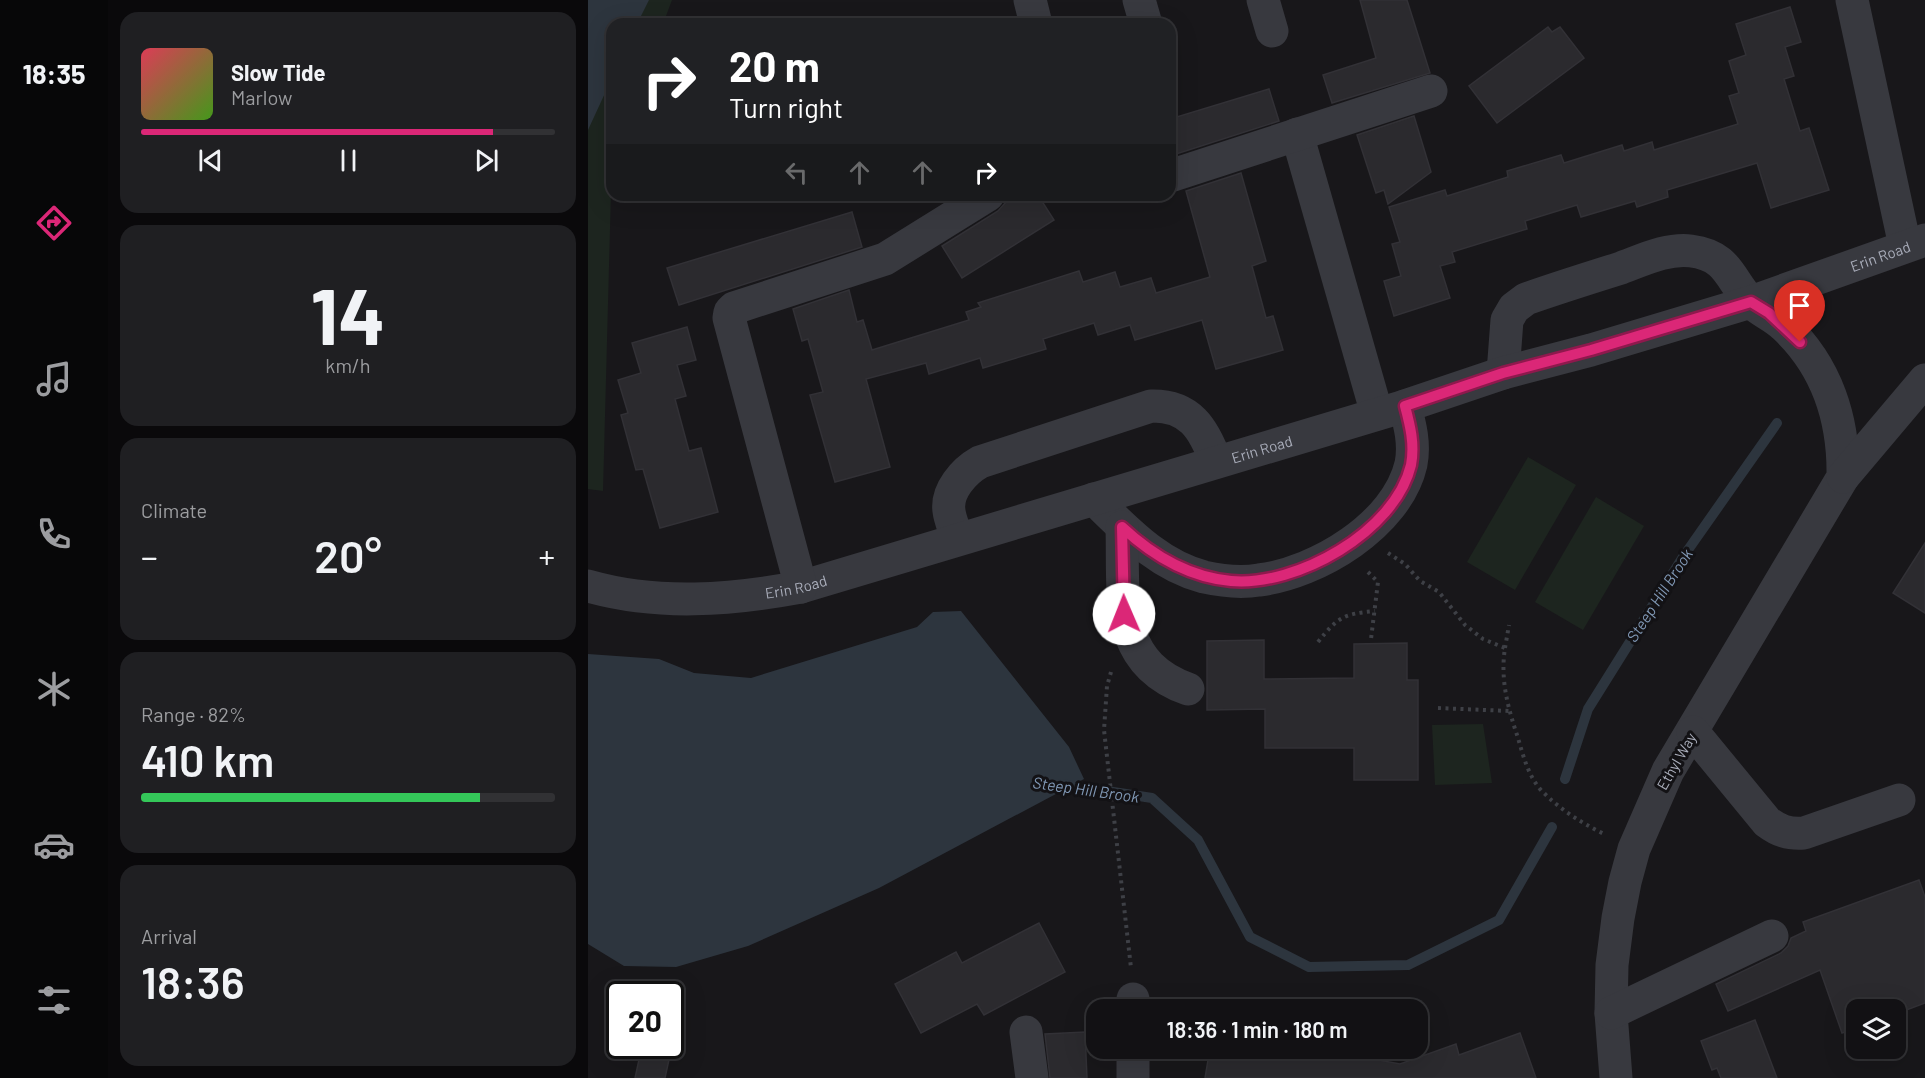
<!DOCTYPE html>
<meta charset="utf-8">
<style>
body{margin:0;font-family:Barlow,sans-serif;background:#1f1f22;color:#f1f3f6;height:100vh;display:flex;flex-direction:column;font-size:22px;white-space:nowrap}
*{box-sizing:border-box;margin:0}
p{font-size:20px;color:#9c9da0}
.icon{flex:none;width:33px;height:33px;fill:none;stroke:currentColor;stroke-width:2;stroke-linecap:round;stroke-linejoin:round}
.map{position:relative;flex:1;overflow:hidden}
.drawer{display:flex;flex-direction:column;gap:12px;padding:12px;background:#0a090b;width:480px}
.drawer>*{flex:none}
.banner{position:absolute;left:18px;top:18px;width:570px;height:183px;border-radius:18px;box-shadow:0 6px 24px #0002,0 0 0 2px #313134;background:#202124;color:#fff;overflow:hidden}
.tools{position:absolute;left:1258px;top:999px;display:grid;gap:12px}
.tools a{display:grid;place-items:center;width:60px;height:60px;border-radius:12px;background:#121114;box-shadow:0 6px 24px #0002,0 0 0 2px #313134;font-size:30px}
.speed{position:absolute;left:18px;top:981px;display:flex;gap:12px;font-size:30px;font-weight:700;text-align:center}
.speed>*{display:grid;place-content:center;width:78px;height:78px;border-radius:50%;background:#121114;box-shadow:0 6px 24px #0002,0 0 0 2px #313134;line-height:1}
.speed .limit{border:3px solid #111;border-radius:9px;background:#fff;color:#111}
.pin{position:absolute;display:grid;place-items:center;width:51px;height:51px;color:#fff;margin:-62px -26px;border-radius:50% 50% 50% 0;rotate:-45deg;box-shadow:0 0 6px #0007}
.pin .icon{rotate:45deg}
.me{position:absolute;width:66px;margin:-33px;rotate:359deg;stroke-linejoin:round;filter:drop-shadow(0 0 4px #0008)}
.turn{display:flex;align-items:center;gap:21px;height:126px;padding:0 24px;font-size:27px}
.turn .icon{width:78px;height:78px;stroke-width:2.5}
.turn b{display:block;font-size:42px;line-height:51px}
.lanes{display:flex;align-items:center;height:57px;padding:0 24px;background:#0003;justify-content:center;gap:30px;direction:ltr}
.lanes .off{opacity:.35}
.big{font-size:45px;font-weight:600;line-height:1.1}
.drawer .card{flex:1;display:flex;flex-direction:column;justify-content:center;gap:9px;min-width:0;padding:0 21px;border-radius:18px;background:#1f1f22}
.drawer .dial{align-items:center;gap:0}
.dial b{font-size:78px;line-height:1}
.song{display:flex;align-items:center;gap:18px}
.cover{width:72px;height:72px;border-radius:9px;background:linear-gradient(135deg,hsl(350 70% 55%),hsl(100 70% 35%))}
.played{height:6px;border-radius:3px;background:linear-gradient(90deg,#db2777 85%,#313134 85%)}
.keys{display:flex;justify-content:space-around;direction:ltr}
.heat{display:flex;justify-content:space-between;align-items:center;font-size:33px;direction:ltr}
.charge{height:9px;border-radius:4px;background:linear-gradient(90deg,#34c759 82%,#313134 0)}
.trip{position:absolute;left:498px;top:999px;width:342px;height:60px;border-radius:18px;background:#121114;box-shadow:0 6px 24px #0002,0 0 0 2px #313134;font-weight:600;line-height:60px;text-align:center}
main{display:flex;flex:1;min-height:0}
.dock{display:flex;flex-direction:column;width:108px;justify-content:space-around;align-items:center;background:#070708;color:#9c9da0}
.dock .icon{width:42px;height:42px}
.dock .active{color:#db2777}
.dock b{font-size:27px;color:#f1f3f6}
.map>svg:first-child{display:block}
.green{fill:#1d251f}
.water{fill:#2d353e}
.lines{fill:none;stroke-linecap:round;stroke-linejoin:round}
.stream{stroke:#2d353e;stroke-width:10}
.building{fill:#2b2a2e;stroke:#323136;stroke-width:1.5}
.path{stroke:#3e4046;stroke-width:4;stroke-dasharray:3 4.5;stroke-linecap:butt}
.minor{stroke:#38393f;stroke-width:33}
.route-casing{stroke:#8e194d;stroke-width:15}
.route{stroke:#db2777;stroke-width:10}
.labels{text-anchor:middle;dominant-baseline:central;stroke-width:6;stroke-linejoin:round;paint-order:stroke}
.street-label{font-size:15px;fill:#a9adba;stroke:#131215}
.water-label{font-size:16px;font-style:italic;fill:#8098b5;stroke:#131215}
</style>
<main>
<nav class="dock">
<b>18:35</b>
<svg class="icon active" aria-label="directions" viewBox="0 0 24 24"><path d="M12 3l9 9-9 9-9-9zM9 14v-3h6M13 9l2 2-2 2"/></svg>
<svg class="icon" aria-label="music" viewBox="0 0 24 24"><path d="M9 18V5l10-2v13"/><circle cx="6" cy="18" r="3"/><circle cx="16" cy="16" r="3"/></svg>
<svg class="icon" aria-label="phone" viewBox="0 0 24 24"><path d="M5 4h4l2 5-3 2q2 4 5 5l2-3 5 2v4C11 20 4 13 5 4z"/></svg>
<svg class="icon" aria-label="climate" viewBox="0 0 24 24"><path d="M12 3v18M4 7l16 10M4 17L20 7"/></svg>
<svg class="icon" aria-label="car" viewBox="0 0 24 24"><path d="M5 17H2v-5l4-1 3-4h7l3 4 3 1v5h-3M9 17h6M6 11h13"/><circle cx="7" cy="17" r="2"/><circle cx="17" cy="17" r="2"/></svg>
<svg class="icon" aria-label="filters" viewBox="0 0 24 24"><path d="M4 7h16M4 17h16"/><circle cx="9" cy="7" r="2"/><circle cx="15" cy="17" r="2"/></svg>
</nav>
<section class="drawer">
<div class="card">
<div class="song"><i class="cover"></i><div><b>Slow Tide</b><p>Marlow</p></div></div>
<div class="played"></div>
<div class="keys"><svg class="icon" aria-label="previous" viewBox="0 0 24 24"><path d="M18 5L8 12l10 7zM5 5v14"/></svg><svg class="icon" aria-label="pause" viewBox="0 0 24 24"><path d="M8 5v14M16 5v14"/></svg><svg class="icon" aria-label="next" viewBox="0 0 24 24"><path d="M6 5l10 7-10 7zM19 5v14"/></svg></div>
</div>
<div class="card dial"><b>14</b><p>km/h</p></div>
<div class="card"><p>Climate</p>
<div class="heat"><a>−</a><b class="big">20°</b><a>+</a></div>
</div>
<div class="card"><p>Range · 82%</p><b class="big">410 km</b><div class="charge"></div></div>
<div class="card"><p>Arrival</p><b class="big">18:36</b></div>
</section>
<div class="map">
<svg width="1337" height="1078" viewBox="0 0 1337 1078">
<rect width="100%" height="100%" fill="#18171a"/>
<g class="green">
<path d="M 0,0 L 84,0 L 75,24 L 24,24 L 24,154 L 15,491 L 0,489 Z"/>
<path d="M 940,457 L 988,485 L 927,590 L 879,562 Z"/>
<path d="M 1008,497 L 1056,526 L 995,630 L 947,602 Z"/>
<path d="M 895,724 L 904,783 L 847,785 L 844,725 Z"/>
</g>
<g class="water">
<path d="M 0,0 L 61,0 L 49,24 L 24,24 L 24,78 L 0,130 Z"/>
<path d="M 373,611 L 481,747 L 496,779 L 291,888 L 160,946 L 88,967 L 36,966 L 0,944 L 0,654 L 71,659 L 106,673 L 163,678 L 329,627 L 345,612 Z"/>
</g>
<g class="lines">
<g class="stream">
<path d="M 977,779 L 1000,709 L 1095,557 L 1189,423"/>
<path d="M 473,784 L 564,798 L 610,840 L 662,937 L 721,967 L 820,965 L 911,920 L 964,827"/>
</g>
</g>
<g class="building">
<path d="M 772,0 L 819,0 L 842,73 L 744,103 L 735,75 L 788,58 Z"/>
<path d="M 1202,7 L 1213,42 L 1197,47 L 1206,76 L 1196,79 L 1212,131 L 1221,128 L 1241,190 L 1183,208 L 1169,163 L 1079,190 L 1080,197 L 1049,207 L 1047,201 L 993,217 L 989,205 L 937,221 L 939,229 L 864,252 L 867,262 L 852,266 L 862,298 L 806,316 L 796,281 L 813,276 L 804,244 L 812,242 L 801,207 L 857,190 L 859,196 L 920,177 L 919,171 L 973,155 L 976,163 L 1034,145 L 1036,151 L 1064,142 L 1066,150 L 1150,124 L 1141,96 L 1151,93 L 1141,61 L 1158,55 L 1148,24 Z"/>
<path d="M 960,27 L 964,32 L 972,27 L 996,58 L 909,123 L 881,86 Z"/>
<path d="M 681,89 L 691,121 L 582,156 L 582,119 Z"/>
<path d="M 826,116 L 843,172 L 800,204 L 796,190 L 788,193 L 769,135 Z"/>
<path d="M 653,173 L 678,261 L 664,266 L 678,318 L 685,316 L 695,350 L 628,369 L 614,320 L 547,340 L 542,325 L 510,335 L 506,323 L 455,339 L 458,349 L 395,368 L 392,358 L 341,374 L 338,363 L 278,379 L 302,467 L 247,482 L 222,395 L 235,392 L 220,339 L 214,341 L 205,309 L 261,290 L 269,322 L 275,320 L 284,350 L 381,320 L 378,312 L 393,307 L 390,303 L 491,271 L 495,282 L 527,272 L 532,287 L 563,278 L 568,293 L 622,277 L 598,191 Z"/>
<path d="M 430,195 L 450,195 L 466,220 L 374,278 L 354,246 L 410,211 L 417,203 Z"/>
<path d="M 264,212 L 274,247 L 91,305 L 79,268 Z"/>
<path d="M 99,327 L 108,360 L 89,365 L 98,396 L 87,399 L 101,451 L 113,448 L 130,512 L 72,528 L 55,469 L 48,470 L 33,415 L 40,413 L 30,380 L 53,373 L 44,343 Z"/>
<path d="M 1337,543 L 1337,613 L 1305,593 Z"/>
<path d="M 676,640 L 676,679 L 766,678 L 766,644 L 819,643 L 819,680 L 830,680 L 830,780 L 766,780 L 766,748 L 677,748 L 677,709 L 619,710 L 619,641 Z"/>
<path d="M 1331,880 L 1337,897 L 1337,1003 L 1308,1014 L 1308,1010 L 1269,1010 L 1269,1028 L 1254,1033 L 1232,970 L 1140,1011 L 1128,984 L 1193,953 L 1200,946 L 1203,938 L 1218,931 L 1215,922 Z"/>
<path d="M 451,923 L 477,972 L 396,1015 L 389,1004 L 333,1033 L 307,984 L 368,952 L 374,963 Z"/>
<path d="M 1167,1020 L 1189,1078 L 1133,1078 L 1129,1068 L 1124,1070 L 1113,1041 Z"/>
<path d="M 497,1032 L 499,1078 L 462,1078 L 457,1034 Z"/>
<path d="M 932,1033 L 948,1078 L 617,1078 L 622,1048 L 727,1048 L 812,1064 L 868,1044 L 871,1055 Z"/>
<path d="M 54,1046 L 84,1046 L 77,1078 L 47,1078 Z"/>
</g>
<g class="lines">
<g class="path">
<path d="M 800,553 L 817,564 L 832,581 L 851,592 L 877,625 L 895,639 L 917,648 C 912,680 920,708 930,738 C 935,755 940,775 952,789 C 971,809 992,822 1016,834"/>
<path d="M 780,572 L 790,582 L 783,639"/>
<path d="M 730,642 C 750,617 755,614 787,611"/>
<path d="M 917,648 L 921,625"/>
<path d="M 523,672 L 519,686 L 516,730 L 543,968"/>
<path d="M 850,708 L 921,711"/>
</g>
<g class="minor">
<path d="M 442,0 L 448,24"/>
<path d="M 551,0 L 558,24"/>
<path d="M 675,0 L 684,31"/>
<path d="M 1264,0 L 1317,246"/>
<path d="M 709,134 L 789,414"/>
<path d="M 582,176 L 843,91"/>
<path d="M 915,373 L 919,320 L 926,308 L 938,299 C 969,288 1001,278 1033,268 C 1055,260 1079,248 1103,251 C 1142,256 1141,280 1163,302 C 1172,311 1186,316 1196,326 C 1239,366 1256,420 1255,477 L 1080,771 L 1046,849 L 1037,882 L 1030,918 L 1024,965 L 1023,1013 L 1028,1078"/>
<path d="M 1255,477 L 1337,380"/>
<path d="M 506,499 C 539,531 570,565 616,577 C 634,581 653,583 671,580 C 729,573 809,525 823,464 C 827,444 822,425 817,406"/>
<path d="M 534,527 C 536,593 524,662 600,689"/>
<path d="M 369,539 C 367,530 362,520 361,511 C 358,491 376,471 392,462 L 563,406 C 602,405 616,429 628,462"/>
<path id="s1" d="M 0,586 C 70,606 143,600 213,587 L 817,406 L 915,373 L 1003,350 L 1163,302 L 1337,240"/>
<path d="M 213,587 L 141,318 L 142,312 L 146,308 L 297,259 L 400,195"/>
<path d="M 1105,732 L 1179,822 C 1191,831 1200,834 1216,833 L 1311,800"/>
<path d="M 545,1010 L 545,999"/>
<path d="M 1023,1013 L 1184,936"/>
<path d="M 438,1032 L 444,1078"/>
<path d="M 545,1078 L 545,1048"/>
</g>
</g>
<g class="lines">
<defs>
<path id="route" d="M 536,614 L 534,527 C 565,556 600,577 643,581 C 708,587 807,532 823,465 C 827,444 822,425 817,406 L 915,373 L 1003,350 L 1163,302 L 1181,313 L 1212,342"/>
</defs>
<use href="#route" class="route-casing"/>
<use href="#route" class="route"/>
</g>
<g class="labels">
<g class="street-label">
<text stroke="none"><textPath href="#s1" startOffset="1344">Erin Road</textPath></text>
<text stroke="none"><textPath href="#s1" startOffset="696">Erin Road</textPath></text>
<text stroke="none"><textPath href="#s1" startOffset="210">Erin Road</textPath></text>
<text transform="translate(1088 761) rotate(-60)">Ethyl Way</text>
</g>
<g class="water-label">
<text transform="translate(1071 595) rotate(-57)">Steep Hill Brook</text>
<text transform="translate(498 789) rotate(8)">Steep Hill Brook</text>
</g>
</g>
</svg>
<div class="tools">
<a><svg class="icon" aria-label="layers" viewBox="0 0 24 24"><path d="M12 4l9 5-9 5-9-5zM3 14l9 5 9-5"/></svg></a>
</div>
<div class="speed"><div class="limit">20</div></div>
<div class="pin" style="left:1212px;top:342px;background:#d93025"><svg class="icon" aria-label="arrive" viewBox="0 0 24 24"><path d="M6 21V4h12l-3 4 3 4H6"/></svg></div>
<svg class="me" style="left:536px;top:614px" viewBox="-20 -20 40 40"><circle r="19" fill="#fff"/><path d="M0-13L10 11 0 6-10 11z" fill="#db2777"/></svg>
<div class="trip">18:36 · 1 min · 180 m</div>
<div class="banner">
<div class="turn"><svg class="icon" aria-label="right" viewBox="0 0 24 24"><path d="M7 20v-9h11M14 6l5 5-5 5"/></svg><div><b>20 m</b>Turn right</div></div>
<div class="lanes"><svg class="icon off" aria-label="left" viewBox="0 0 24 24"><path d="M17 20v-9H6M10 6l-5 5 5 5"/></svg><svg class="icon off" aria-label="ahead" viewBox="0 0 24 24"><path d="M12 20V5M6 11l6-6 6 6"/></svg><svg class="icon off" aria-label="ahead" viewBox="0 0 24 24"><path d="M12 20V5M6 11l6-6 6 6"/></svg><svg class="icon" aria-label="right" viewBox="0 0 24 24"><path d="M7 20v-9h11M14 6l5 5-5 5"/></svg></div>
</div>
</div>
</main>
